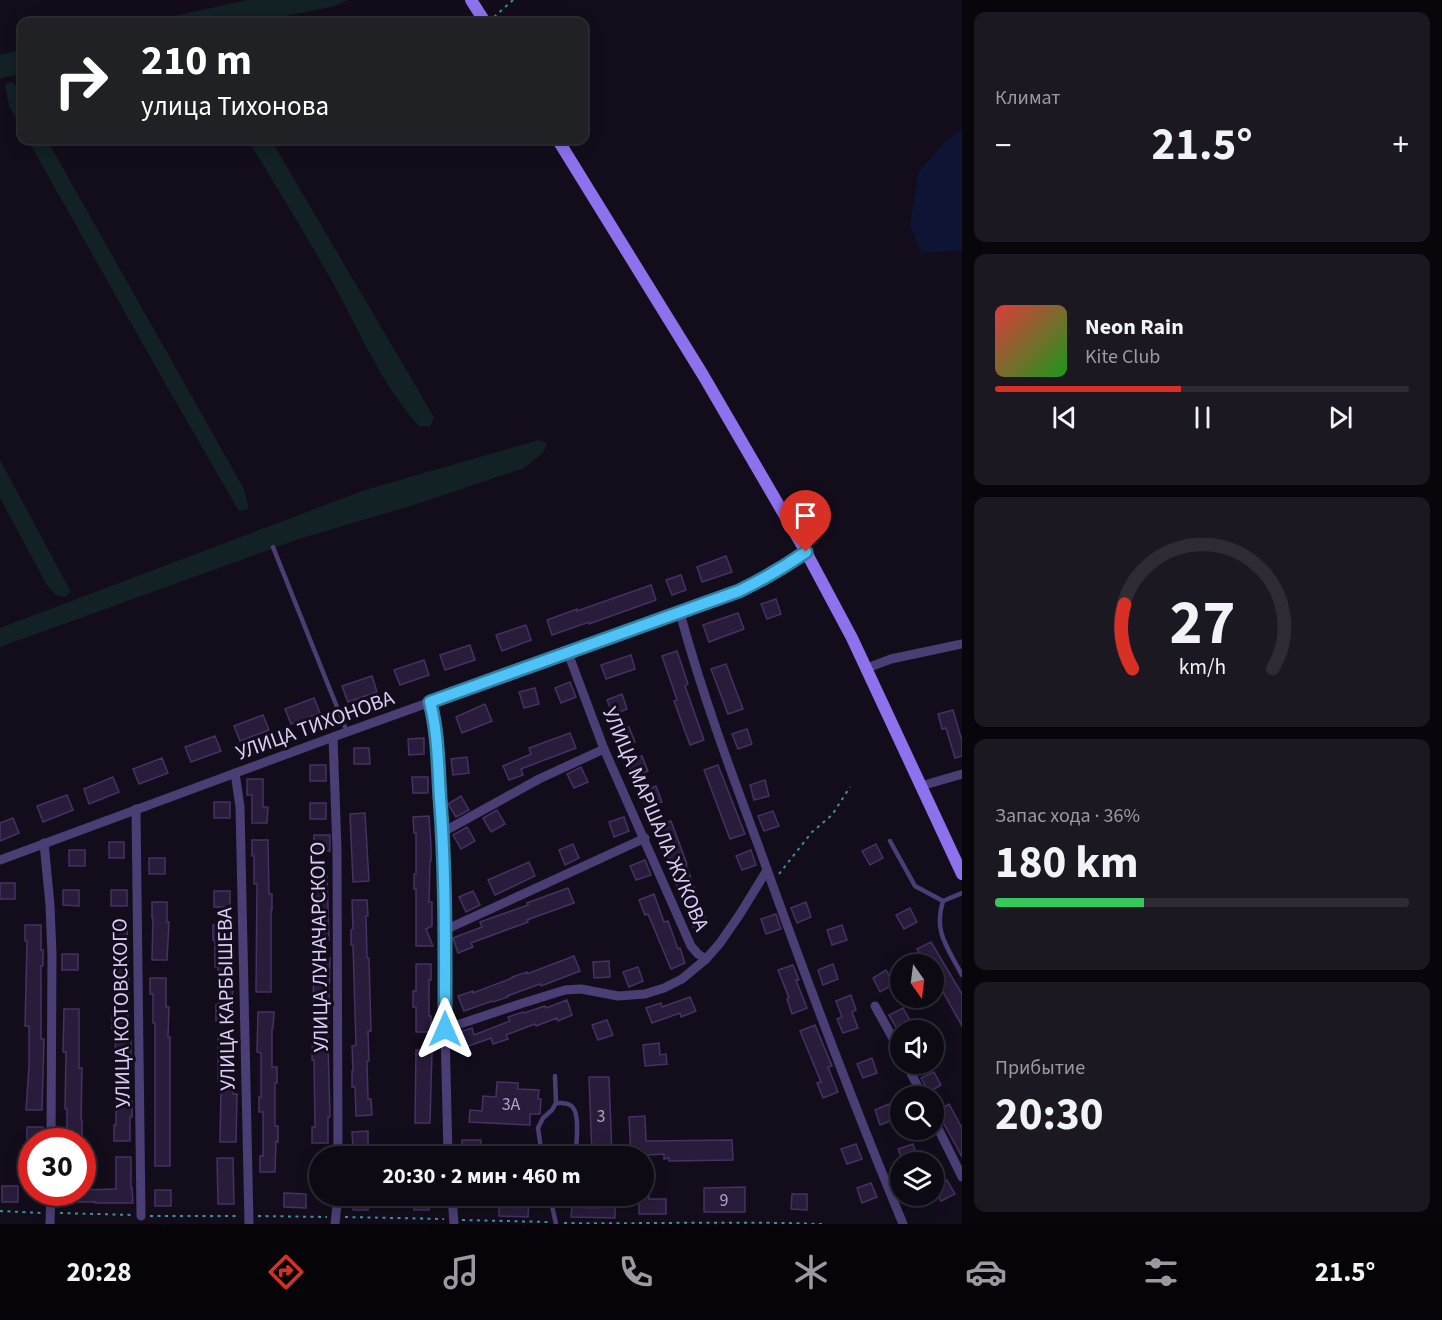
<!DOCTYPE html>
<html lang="ru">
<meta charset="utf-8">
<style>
body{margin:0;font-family:"Source Sans 3",sans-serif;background:#1c1822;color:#f1f3f6;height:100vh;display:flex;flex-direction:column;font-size:22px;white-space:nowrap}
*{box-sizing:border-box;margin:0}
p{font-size:20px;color:#9b9aa0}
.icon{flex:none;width:33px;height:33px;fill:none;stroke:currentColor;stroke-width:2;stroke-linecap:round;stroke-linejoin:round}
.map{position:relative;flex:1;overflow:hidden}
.sheet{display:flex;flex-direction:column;gap:12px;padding:12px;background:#08060b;width:480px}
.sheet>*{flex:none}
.top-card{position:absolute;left:18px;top:18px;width:570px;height:126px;border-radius:12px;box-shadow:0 3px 15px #0003,0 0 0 2px #2e2b34;background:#202124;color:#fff;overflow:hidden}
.needle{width:39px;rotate:166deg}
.buttons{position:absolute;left:890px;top:954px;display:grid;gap:12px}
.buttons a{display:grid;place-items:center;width:54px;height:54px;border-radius:50%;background:#0e0a14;box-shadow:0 3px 15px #0003,0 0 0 2px #2e2b34;font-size:30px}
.speed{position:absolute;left:18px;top:1128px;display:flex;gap:12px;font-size:30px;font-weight:700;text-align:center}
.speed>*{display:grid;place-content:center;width:78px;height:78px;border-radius:50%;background:#0e0a14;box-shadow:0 3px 15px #0003,0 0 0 2px #2e2b34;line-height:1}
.speed .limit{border:9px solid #d22;background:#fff;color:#111}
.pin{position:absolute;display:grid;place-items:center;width:51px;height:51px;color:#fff;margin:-62px -26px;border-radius:50% 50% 50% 0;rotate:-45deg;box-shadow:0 0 6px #0007}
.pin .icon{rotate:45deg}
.me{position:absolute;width:66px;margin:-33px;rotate:0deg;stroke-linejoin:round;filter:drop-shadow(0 0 4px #0008)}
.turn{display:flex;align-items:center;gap:21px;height:126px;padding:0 24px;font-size:27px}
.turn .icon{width:78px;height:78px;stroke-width:2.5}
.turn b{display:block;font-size:42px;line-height:51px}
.big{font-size:45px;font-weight:700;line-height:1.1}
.sheet .tile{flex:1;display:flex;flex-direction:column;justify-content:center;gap:9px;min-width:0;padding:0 21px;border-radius:12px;background:#1c1822}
.sheet .dial{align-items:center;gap:0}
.dial svg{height:156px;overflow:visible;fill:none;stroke:#2e2b34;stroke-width:7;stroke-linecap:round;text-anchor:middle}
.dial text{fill:#f1f3f6;stroke:none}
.song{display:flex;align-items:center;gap:18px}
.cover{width:72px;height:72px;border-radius:9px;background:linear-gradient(135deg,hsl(0 70% 55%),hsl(120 70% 35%))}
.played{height:6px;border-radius:3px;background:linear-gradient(90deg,#d93025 45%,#2e2b34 45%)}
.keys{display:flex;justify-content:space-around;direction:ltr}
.heat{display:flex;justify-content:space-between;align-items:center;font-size:33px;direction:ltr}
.charge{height:9px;border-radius:4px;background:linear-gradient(90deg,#34c759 36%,#2e2b34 0)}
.trip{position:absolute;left:309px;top:1146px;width:345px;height:60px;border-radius:30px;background:#0e0a14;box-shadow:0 3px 15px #0003,0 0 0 2px #2e2b34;font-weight:700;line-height:60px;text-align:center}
.tab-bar{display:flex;height:96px;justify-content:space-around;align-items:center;background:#060408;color:#9b9aa0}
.tab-bar .icon{width:42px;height:42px}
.tab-bar .selected{color:#d93025}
.tab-bar b{font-size:27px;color:#f1f3f6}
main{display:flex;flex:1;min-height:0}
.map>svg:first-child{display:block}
.green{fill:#112124}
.water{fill:#0e1434}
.building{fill:#281c3a;stroke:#453163;stroke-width:1.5}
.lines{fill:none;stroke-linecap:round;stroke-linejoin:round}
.path{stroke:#3b91a0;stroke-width:2;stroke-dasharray:3 4.5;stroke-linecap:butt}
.service{stroke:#4b3e75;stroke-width:4.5}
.minor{stroke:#4b3e75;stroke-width:9}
.secondary{stroke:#8d71ed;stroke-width:12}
.route-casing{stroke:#337fa1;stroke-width:15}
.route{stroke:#4fc3f7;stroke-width:10}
.labels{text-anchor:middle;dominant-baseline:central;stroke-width:6;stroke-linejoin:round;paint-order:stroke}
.number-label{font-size:18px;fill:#afa2c9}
.street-label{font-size:21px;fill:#dccef9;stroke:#130d1b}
</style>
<main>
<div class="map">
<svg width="962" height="1224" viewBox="0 0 962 1224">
<rect width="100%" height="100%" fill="#130d1b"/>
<g class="green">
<path d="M 247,0 L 348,0 L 332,7 L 253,22 L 146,22 Z"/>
<path d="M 22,50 L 22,73 L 0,79 L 0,55 Z"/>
<path d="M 12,82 C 27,94 23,111 22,129 L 9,106 L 5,84 Z"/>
<path d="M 28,140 L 47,140 L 244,489 L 249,509 L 239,511 L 166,385 Z"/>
<path d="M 248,140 L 271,140 L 434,417 L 430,426 L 419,426 C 384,389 359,330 334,285 C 307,236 277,188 248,140 Z"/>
<path d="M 539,440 L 547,443 L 543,453 L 524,468 L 420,503 L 299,539 L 0,647 L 0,628 L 365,490 Z"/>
<path d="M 0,460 L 71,592 L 65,597 L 56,595 L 47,585 L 0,498 Z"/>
</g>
<path class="water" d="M 962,130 L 962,250 L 922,253 L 910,226 L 919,171 L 946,141 Z"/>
<g class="building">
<path d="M 726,556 L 732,572 L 702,582 L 697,567 Z"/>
<path d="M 681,575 L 686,590 L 672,595 L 666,580 Z"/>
<path d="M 651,585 L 656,600 L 589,624 L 589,622 L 552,635 L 547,620 L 577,609 L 577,611 Z"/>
<path d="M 776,599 L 781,614 L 767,619 L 761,604 Z"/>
<path d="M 738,613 L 744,629 L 709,642 L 703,625 Z"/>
<path d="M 526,625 L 531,640 L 502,651 L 496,635 Z"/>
<path d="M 470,645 L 475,660 L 445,670 L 440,655 Z"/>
<path d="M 677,651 L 688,684 L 685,686 L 704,740 L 690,745 L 674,701 L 677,700 L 662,656 Z"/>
<path d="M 631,655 L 635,669 L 606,679 L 601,665 Z"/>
<path d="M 424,660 L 429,675 L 400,685 L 394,670 Z"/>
<path d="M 726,664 L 743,709 L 728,714 L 711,669 Z"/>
<path d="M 372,676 L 377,692 L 348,702 L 342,686 Z"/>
<path d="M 570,682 L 576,697 L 561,703 L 555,688 Z"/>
<path d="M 535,688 L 539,704 L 524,708 L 519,692 Z"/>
<path d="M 622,694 L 627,709 L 613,715 L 607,700 Z"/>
<path d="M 314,698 L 320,713 L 291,724 L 285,709 Z"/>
<path d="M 485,704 L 492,721 L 462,733 L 456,717 Z"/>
<path d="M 953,710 L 962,741 L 962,756 L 955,758 L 946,728 L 942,729 L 938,714 Z"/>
<path d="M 263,715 L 269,730 L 240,741 L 234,726 Z"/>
<path d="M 629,727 L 635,742 L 620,747 L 614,732 Z"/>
<path d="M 747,729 L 752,744 L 738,749 L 732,734 Z"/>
<path d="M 570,733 L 576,748 L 521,769 L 523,775 L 509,780 L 503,766 L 531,754 L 529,748 Z"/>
<path d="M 215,736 L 221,751 L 191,762 L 185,747 Z"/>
<path d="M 424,738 L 424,754 L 409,755 L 408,739 Z"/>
<path d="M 354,748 L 369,748 L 370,764 L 354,764 Z"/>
<path d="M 642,756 L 648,771 L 633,777 L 628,762 Z"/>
<path d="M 467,757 L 469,773 L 453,775 L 451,759 Z"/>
<path d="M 162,758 L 168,773 L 139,784 L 133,769 Z"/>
<rect x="310" y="765" width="16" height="16"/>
<path d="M 718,765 L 745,834 L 730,839 L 704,770 Z"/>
<path d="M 581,767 L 588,782 L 574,788 L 567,774 Z"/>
<path d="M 113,777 L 119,792 L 89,804 L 84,789 Z"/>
<path d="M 412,777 L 428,777 L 428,793 L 413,793 Z"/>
<path d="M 247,779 L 263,779 L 263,807 L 268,807 L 267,823 L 252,823 L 252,795 L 247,795 Z"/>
<path d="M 765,780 L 769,796 L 754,800 L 750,785 Z"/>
<path d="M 656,786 L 662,802 L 647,807 L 642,792 Z"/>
<path d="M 67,795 L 73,810 L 43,822 L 37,806 Z"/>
<path d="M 461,796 L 469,810 L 456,817 L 448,804 Z"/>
<rect x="214" y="802" width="16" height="16"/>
<rect x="310" y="803" width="16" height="16"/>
<path d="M 497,810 L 505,824 L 491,832 L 483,818 Z"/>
<path d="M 773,811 L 779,826 L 764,831 L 758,816 Z"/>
<path d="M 365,813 L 369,881 L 353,882 L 350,814 Z"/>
<path d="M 429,816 L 431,845 L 431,861 L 430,861 L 429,902 L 432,902 L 432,926 L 426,929 L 433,946 L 416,946 L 416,889 L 414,889 L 414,874 L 416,874 L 416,833 L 414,833 L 413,817 Z"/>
<path d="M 624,817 L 629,831 L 614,837 L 609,822 Z"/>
<path d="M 13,818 L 19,833 L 0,841 L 0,823 Z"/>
<path d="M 671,821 L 687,864 L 686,865 L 707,922 L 693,927 L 676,884 L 678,883 L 657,826 Z"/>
<path d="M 467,827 L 475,841 L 461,849 L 453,835 Z"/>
<rect x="314" y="835" width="16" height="16"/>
<path d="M 252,840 L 268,840 L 269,894 L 272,894 L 272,910 L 271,910 L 271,992 L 256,992 L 257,884 L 254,884 L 254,856 L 252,856 Z"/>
<rect x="109" y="842" width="15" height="16"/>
<path d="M 573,844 L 579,858 L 565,865 L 559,850 Z"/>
<path d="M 876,844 L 883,858 L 870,865 L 862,851 Z"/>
<rect x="69" y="850" width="16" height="16"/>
<path d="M 751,850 L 756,865 L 742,870 L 736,856 Z"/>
<rect x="149" y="858" width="16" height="16"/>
<path d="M 645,860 L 651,875 L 636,880 L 630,866 Z"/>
<path d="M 529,862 L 535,876 L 495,895 L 488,880 Z"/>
<path d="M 311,876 L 327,876 L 329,940 L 313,940 Z"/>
<rect x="0" y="883" width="15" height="16"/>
<path d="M 568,888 L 574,903 L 527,920 L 528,922 L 471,943 L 473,947 L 458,953 L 453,938 L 482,927 L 480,922 L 528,905 L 527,903 Z"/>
<path d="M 63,890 L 79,890 L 79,906 L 63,905 Z"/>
<rect x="111" y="890" width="16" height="16"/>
<rect x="214" y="891" width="16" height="16"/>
<path d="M 473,891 L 480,905 L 466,912 L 459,897 Z"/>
<path d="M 654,894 L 664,922 L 668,921 L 678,949 L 680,948 L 685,963 L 671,969 L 648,914 L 645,915 L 639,900 Z"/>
<path d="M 352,900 L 367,900 L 368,916 L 366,916 L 367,958 L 369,958 L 371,1031 L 368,1031 L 369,1061 L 367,1061 L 368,1099 L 371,1099 L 372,1115 L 356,1116 L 355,1087 L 352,1087 L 352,1071 L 353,1071 L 352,1046 L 356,1045 L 353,945 L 351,945 L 351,930 L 353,929 Z"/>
<path d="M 152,902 L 167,902 L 167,922 L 169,922 L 167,960 L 152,960 L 153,918 L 152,918 Z"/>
<path d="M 806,902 L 811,917 L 797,923 L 791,908 Z"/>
<path d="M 910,908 L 917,922 L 904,929 L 896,915 Z"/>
<path d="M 776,914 L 781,929 L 766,934 L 761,919 Z"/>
<path d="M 25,925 L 41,925 L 41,950 L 43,950 L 43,966 L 41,966 L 41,1039 L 44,1039 L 42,1110 L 26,1110 L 29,1066 L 29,1026 L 25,1026 L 27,941 L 25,941 Z"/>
<path d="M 112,925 L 127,925 L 129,995 L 114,995 L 113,941 L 112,941 Z"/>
<path d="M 213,925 L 229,925 L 229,952 L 231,952 L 231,979 L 233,979 L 232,1021 L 216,1021 L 216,1005 L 218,1005 L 218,967 L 215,967 L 215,941 L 213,940 Z"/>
<path d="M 842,925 L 847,940 L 832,945 L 827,930 Z"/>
<path d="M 931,942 L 962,994 L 962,1026 L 933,974 L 933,964 L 928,964 L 927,962 L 925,963 L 917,949 Z"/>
<rect x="62" y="954" width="16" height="16"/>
<path d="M 574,956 L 580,971 L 541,986 L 540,984 L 507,996 L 508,997 L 493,1002 L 492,1001 L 464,1011 L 458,996 L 473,991 L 473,993 L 512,978 L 512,977 L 527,972 L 527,974 Z"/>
<path d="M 314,958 L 330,958 L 328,1044 L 330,1117 L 328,1117 L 328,1143 L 312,1143 L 312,1127 L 315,1127 L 314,1060 L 312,1060 Z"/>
<path d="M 609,961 L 610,977 L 594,978 L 593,962 Z"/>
<path d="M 416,964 L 431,964 L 431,980 L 429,980 L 429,1016 L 431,1016 L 431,1032 L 416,1032 L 416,1007 L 413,1007 L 413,991 L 416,991 Z"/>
<path d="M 833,964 L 838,979 L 823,985 L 818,970 Z"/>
<path d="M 793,965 L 799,980 L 796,980 L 807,1008 L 792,1014 L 787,999 L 789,998 L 778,970 Z"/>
<path d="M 638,967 L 643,981 L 629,987 L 623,972 Z"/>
<path d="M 886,970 L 894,984 L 880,992 L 873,978 Z"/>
<path d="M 150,978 L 166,978 L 166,1007 L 169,1007 L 168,1037 L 170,1037 L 170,1166 L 155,1166 L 155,1023 L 153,1023 L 153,994 L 150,994 Z"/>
<path d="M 851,995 L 856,1010 L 852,1012 L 858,1028 L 843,1033 L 837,1019 L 842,1017 L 836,1001 Z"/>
<path d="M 690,997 L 696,1011 L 681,1017 L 680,1013 L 652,1023 L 646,1008 L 661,1003 L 662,1007 Z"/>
<path d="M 567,1000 L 572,1015 L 558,1021 L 557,1018 L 536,1026 L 535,1024 L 506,1035 L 508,1039 L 493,1044 L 491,1038 L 463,1048 L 457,1033 L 472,1028 L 474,1035 L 510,1021 L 508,1017 L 523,1012 L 524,1013 L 545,1006 L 546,1008 Z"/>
<path d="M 903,1008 L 911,1022 L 897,1029 L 889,1015 Z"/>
<path d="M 64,1009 L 79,1009 L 79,1068 L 82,1068 L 81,1120 L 82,1120 L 82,1136 L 67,1136 L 67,1109 L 65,1109 L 66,1052 L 63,1052 Z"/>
<path d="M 112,1012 L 128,1012 L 128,1040 L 131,1040 L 131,1075 L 116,1076 L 115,1028 L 112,1028 Z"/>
<path d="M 258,1012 L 274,1012 L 273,1028 L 272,1028 L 272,1067 L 277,1067 L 277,1083 L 275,1083 L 275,1126 L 278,1126 L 278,1142 L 276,1141 L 275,1172 L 260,1172 L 260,1156 L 263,1156 L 263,1112 L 259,1112 L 259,1097 L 261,1097 L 261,1053 L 257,1052 Z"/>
<path d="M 607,1020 L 613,1035 L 598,1040 L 592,1025 Z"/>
<path d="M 815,1025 L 832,1066 L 828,1067 L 838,1092 L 823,1098 L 817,1083 L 821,1082 L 800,1031 Z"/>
<path d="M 218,1037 L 234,1037 L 233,1094 L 237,1094 L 236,1142 L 220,1142 L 221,1082 L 218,1082 Z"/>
<path d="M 659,1043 L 660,1055 L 666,1054 L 667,1064 L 645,1066 L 643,1045 Z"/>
<path d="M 416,1050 L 432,1050 L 430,1123 L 415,1123 Z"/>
<path d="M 872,1058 L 877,1073 L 863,1078 L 857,1064 Z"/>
<path d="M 934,1072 L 941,1085 L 929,1092 L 921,1078 Z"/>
<path d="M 589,1077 L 609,1077 L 612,1155 L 592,1156 Z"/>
<path d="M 497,1082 L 518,1083 L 518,1089 L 539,1090 L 538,1099 L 541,1099 L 540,1114 L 530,1114 L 530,1125 L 469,1122 L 470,1110 L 482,1111 L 483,1096 L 496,1097 Z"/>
<path d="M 116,1101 L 132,1101 L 132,1117 L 130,1117 L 130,1141 L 114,1141 L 114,1125 L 116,1125 Z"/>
<path d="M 889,1104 L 895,1119 L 880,1125 L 875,1110 Z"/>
<path d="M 949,1104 L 962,1128 L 962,1157 L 939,1115 L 936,1112 Z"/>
<path d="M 645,1116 L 646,1141 L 732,1140 L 733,1160 L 669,1161 L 669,1158 L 664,1159 L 664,1154 L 631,1156 L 629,1117 Z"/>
<rect x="27" y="1127" width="16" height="15"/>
<path d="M 368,1131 L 368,1147 L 353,1148 L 352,1132 Z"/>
<rect x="462" y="1140" width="19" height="16"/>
<path d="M 856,1144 L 862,1159 L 847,1164 L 841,1149 Z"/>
<path d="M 913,1144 L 918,1159 L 908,1162 L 903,1162 L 898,1149 Z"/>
<rect x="415" y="1145" width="16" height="11"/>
<path d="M 116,1157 L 131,1157 L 131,1188 L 132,1188 L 133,1203 L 95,1203 L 95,1202 L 68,1202 L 68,1192 L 82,1192 L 82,1190 L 116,1189 Z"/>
<path d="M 217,1158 L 233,1158 L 234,1204 L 218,1204 Z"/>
<path d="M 947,1180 L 955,1194 L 941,1201 L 933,1187 Z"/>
<path d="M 871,1183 L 877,1197 L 862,1203 L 857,1188 Z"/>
<rect x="2" y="1186" width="16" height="16"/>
<path d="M 745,1187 L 745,1212 L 704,1212 L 704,1188 Z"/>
<rect x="155" y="1190" width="16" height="16"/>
<path d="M 284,1193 L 306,1194 L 306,1208 L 284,1207 Z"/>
<path d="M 792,1194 L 807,1194 L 807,1210 L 791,1209 Z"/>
<path d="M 352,1196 L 368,1196 L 368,1210 L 353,1210 Z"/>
<rect x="414" y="1196" width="15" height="14"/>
<path d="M 499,1196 L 529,1198 L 528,1217 L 499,1216 Z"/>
<path d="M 639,1196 L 649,1196 L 649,1199 L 666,1199 L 666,1214 L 639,1214 Z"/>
<path d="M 597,1204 L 615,1205 L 615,1218 L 571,1217 L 572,1207 L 597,1208 Z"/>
</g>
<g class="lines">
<g class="path">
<path d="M 494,17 L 513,0"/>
<path d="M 779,874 L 812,832 L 832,815 L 850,787"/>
<path d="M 0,1211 L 42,1213"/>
<path d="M 60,1213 L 132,1215"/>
<path d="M 150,1216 L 240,1216"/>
<path d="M 258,1216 L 327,1217"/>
<path d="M 345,1217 L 444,1219"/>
<path d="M 462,1220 L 549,1222"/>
<path d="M 564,1223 C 650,1224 736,1221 822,1224"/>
</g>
<g class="service">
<path d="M 273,547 L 347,732"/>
<path d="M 890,841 L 915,886 L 943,901 C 933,932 948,948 962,975"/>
<path d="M 943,901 L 962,893"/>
<path d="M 556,1103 C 561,1103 566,1102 570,1105 C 581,1110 576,1142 576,1153 L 575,1156"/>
<path d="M 542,1156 L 538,1128 L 543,1118 L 552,1110 L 556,1103 L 555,1076"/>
<path d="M 550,1196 L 556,1224"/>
</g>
<g class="minor">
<path d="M 680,613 C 702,694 731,772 760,850 C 805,976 852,1101 903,1224"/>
<path d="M 568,653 L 604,749 L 691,946 L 698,954 L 706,959"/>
<path d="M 867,668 L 891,659 L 962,644"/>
<path d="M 430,702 L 436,733 L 443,832 L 445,930 L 445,1029 L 448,1156"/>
<path d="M 333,737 L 337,850 L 338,1156"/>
<path d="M 235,773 L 240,807 L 249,1224"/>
<path d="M 921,786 L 962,774"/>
<path d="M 136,809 L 141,1216"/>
<path d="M 443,832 L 539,779 L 604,749"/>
<path d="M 44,843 L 50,905 L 52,955 L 51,1142"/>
<path d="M 0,860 L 333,737 L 739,591 C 763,580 784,567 806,552"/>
<path d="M 445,930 L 645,838"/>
<path d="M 875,1006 L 900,1051"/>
<path d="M 445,1029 L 523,1003 L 565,990 L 581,989 L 618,996 L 645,994 L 664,988 L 682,979 L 706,959 L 720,943 L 740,914 L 767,870"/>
<path d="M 906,1064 L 923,1096"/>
<path d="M 933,1118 L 962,1177"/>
<path d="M 452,1196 L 454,1224"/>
<path d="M 50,1224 L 51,1192"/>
<path d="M 335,1224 L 338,1196"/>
</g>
<g class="secondary">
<path d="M 471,0 L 485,22"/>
<path d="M 558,140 L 703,375 L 806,552 L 852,638 L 962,874"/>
</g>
</g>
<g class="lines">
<defs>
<path id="route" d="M 445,1029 C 445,952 446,875 440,798 C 438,766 438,733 430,702 L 739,591 C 762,580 784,567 806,552"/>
</defs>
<use href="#route" class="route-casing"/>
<use href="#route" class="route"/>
</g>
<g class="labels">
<g class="number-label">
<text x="511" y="1104">3А</text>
<text x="601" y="1116">3</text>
<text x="724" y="1200">9</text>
</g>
<g class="street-label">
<text transform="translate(315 725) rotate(-20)">УЛИЦА ТИХОНОВА</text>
<text transform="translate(656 819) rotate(67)">УЛИЦА МАРШАЛА ЖУКОВА</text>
<text transform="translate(319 947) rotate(-91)">УЛИЦА ЛУНАЧАРСКОГО</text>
<text transform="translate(226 999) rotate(-91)">УЛИЦА КАРБЫШЕВА</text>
<text transform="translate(121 1013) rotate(-91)">УЛИЦА КОТОВСКОГО</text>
</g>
</g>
</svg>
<div class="buttons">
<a><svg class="needle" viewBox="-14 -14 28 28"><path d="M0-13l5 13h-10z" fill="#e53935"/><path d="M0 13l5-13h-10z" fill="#9b9aa0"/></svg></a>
<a><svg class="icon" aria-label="sound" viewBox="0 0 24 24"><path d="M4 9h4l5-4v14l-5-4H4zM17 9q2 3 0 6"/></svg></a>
<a><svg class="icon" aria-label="search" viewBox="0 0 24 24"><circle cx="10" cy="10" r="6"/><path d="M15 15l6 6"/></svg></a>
<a><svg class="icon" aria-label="layers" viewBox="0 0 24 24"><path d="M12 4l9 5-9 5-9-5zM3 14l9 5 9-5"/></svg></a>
</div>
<div class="speed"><div class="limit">30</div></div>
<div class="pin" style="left:806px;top:552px;background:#d93025"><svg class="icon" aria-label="arrive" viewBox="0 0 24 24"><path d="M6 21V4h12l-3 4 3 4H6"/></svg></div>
<svg class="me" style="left:445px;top:1029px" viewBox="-20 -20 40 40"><path d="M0-17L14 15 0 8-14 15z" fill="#4fc3f7" stroke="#fff" stroke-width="4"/></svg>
<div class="trip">20:30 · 2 мин · 460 m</div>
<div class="top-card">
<div class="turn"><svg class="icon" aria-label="right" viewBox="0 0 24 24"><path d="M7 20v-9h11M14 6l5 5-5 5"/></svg><div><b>210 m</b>улица Тихонова</div></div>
</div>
</div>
<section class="sheet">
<div class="tile"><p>Климат</p>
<div class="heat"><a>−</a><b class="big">21.5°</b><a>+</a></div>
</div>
<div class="tile">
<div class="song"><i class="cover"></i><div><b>Neon Rain</b><p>Kite Club</p></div></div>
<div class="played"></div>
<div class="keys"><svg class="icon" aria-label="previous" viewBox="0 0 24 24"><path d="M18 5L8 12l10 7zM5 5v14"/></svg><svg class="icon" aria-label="pause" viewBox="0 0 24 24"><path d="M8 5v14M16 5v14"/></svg><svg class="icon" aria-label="next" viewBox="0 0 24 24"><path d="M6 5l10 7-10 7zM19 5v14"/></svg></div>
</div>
<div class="tile dial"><svg viewBox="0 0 100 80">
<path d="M14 69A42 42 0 1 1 86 69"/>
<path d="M14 69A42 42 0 0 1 10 36" stroke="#d93025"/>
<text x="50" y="56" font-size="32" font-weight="700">27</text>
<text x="50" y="72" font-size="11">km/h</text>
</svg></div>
<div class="tile"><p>Запас хода · 36%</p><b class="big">180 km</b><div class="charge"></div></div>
<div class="tile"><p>Прибытие</p><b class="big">20:30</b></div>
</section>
</main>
<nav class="tab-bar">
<b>20:28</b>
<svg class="icon selected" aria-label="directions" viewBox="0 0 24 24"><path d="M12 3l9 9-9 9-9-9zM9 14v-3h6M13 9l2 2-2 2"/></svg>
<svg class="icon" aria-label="music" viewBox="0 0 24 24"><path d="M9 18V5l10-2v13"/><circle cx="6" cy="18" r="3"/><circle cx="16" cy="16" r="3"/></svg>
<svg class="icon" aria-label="phone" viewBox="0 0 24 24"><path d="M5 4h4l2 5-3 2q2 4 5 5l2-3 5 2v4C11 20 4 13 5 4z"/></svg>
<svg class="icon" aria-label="climate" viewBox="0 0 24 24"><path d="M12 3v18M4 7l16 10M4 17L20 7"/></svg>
<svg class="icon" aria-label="car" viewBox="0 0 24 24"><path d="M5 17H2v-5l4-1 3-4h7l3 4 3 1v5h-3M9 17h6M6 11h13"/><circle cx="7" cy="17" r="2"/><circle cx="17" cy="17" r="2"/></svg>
<svg class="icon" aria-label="filters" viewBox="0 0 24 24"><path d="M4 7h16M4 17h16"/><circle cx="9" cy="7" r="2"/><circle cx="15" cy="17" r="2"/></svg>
<b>21.5°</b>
</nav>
